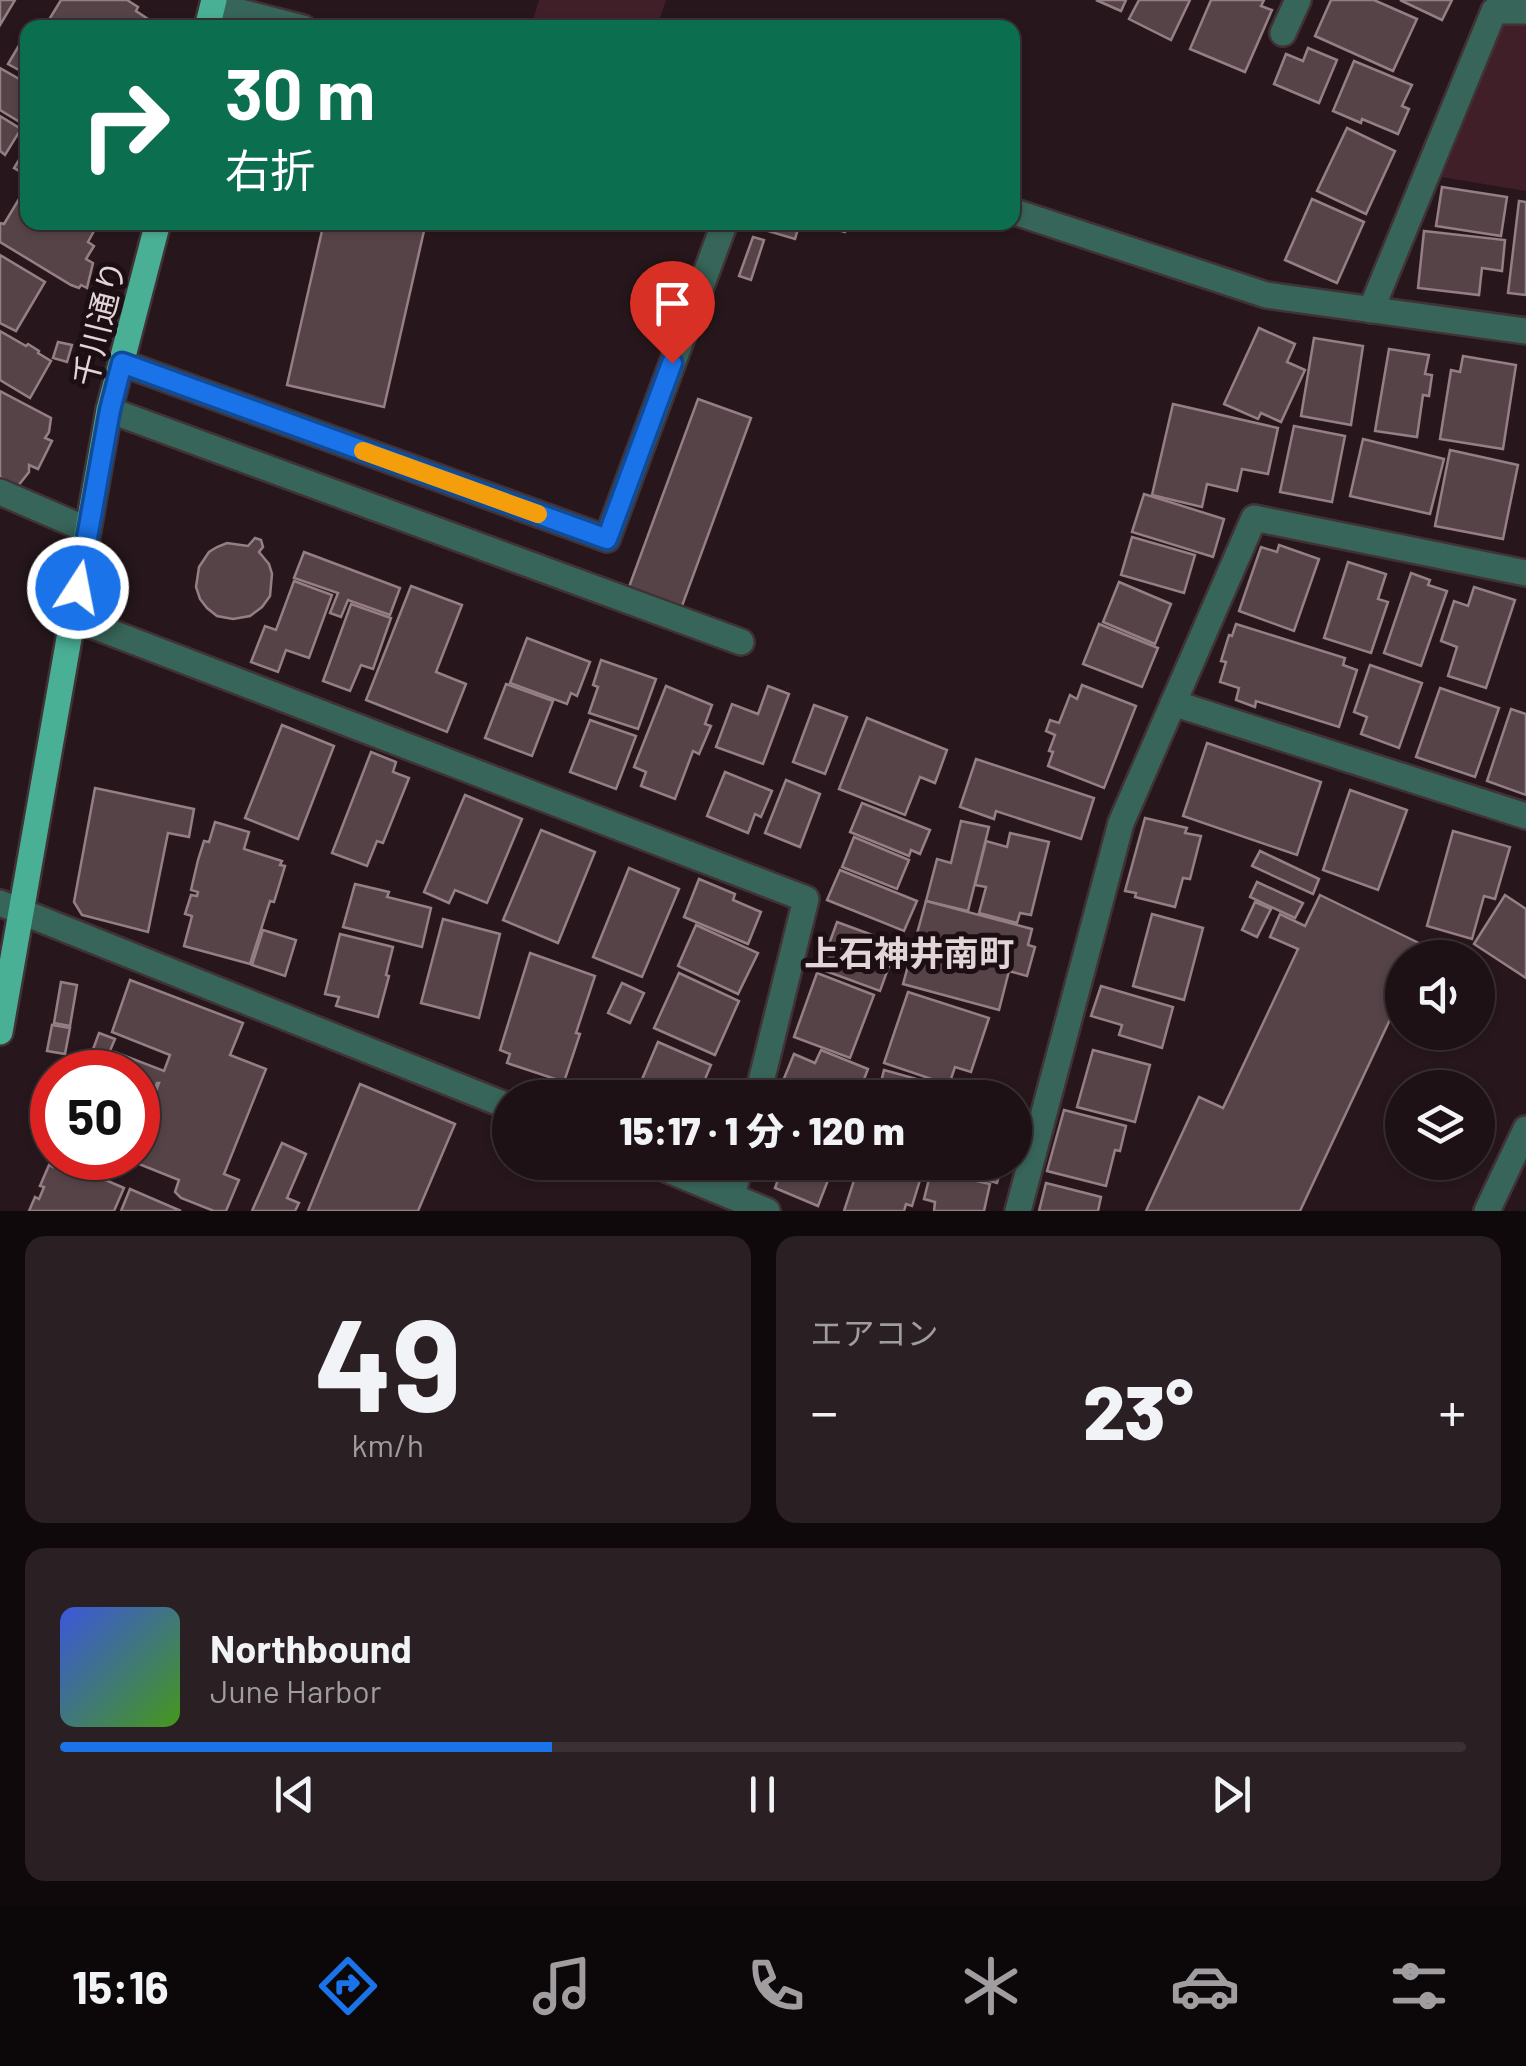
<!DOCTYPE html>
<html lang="ja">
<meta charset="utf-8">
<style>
body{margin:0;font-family:Barlow,"Noto Sans JP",sans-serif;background:#2a1f22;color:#f1f3f6;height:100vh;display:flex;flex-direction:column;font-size:38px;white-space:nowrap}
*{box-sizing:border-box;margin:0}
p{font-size:32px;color:#a09da0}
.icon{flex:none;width:55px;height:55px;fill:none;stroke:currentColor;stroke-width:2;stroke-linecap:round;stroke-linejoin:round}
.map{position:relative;height:1211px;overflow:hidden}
.side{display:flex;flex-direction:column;gap:25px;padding:25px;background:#10090c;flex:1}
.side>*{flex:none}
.hud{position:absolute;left:20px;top:20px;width:1000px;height:210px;border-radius:20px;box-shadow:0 2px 8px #0004,0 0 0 2px #3b3134;background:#0b6e4f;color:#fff;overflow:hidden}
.fabs{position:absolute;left:1385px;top:940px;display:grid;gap:20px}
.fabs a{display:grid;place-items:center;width:110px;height:110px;border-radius:50%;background:#1d1115;box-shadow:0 2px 8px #0004,0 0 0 2px #3b3134;font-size:50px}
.speed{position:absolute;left:30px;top:1050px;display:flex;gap:20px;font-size:50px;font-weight:700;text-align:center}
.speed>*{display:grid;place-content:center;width:130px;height:130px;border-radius:50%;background:#1d1115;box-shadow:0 2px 8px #0004,0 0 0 2px #3b3134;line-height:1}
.speed .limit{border:15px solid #d22;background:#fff;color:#111}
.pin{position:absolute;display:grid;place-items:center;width:85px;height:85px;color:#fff;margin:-102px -42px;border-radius:50% 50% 50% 0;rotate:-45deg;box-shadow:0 0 10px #0007}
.pin .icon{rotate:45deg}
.me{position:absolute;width:110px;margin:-55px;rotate:11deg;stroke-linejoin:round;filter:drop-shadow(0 0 8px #0008)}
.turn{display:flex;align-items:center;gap:35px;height:210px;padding:0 40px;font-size:45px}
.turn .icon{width:130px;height:130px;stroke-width:2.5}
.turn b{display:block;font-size:70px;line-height:85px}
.big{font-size:75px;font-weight:800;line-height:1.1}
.side .card{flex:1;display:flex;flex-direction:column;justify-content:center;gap:15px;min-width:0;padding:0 35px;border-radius:20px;background:#2a1f22}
.side .dial{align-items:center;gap:0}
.dial b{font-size:130px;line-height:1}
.song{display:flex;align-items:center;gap:30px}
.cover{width:120px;height:120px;border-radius:15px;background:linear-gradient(135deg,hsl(230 70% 55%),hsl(100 70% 35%))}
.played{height:10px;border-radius:5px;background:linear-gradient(90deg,#1a73e8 35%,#3b3134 35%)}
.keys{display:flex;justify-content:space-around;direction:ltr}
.heat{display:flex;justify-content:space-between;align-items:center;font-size:55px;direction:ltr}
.side .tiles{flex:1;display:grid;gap:25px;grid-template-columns:1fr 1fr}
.card:last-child{grid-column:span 2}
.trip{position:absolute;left:492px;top:1080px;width:540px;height:100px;border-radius:50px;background:#1d1115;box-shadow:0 2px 8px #0004,0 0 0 2px #3b3134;font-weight:800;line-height:100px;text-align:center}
.tabs{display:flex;height:160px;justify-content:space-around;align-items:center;background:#0c0708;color:#a09da0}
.tabs .icon{width:70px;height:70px}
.tabs .on{color:#1a73e8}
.tabs b{font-size:45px;color:#f1f3f6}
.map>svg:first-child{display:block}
.green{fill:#411f29}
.building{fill:#564348;stroke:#957f85;stroke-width:2.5}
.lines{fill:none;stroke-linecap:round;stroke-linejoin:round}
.minor-casing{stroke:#413236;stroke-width:30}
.major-casing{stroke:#413236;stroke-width:30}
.minor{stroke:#386559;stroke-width:25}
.major{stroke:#49af95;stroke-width:25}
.route-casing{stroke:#114b97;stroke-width:25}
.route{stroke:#1a73e8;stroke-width:18}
.slow{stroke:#f59e0b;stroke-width:18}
.labels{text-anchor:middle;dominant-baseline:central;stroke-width:10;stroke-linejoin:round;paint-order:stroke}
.street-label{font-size:32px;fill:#e1d5d8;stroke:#1d0e13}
.neighbourhood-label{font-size:35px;font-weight:bold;fill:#e1d5d8;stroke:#1d0e13}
</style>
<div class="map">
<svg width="1526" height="1211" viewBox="0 0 1526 1211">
<rect width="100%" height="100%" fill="#27171c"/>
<g class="green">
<path d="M 539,0 L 666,0 L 657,27 L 531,27 Z"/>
<path d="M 1502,24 L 1526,25 L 1526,191 L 1442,177 Z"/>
</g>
<g class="building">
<path d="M 0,0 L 15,0 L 0,25 Z"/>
<path d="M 61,0 L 127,0 L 138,7 L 136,11 L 154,23 L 151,28 L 67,28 L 50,18 Z"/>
<path d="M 1096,0 L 1126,0 L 1121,11 Z"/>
<path d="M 1139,0 L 1190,0 L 1171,40 L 1129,19 Z"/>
<path d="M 1211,0 L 1264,0 L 1261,6 L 1272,10 L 1245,72 L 1190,49 Z"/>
<path d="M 1331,0 L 1374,0 L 1417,19 L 1393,71 L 1315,36 Z"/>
<path d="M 1400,0 L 1452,0 L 1442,20 Z"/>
<path d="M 24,37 L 28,39 L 28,75 L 8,64 Z"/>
<path d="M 1308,48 L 1337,60 L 1319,103 L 1274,84 L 1286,54 L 1303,61 Z"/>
<path d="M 1354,61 L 1412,85 L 1402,106 L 1409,109 L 1398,134 L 1362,119 L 1361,123 L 1333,111 Z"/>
<path d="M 0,68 L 28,84 L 28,127 L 0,110 Z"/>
<path d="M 0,116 L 21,129 L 5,155 L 0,151 Z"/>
<path d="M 1347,128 L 1395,151 L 1366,214 L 1317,191 Z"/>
<path d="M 28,145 L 28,176 L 14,168 Z"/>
<path d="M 1442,187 L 1507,197 L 1501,236 L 1436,226 Z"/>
<path d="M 25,189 L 28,190 L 28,222 L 83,222 L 95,229 L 88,242 L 94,246 L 86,259 L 93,263 L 87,288 L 81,285 L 79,288 L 71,285 L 0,242 L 0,223 L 4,224 Z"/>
<path d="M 1312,199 L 1364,222 L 1337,283 L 1285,260 Z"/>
<path d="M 1519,201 L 1526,202 L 1526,295 L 1508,293 Z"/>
<path d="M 324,222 L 426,222 L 384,407 L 287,385 Z"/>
<path d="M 763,222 L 800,222 L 795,239 L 761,229 Z"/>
<path d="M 807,222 L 848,222 L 845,232 Z"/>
<path d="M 1424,231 L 1505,240 L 1502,271 L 1482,268 L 1479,295 L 1418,288 Z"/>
<path d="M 753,237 L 764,240 L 751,280 L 739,276 Z"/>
<path d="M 0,255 L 45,282 L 16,331 L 0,323 Z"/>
<path d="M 1259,328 L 1295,344 L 1287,362 L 1305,370 L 1281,422 L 1261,413 L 1258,419 L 1224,404 Z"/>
<path d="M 0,331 L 26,346 L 28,344 L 39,351 L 38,353 L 51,361 L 30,398 L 0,380 Z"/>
<path d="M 1314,338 L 1363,346 L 1351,425 L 1301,416 Z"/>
<path d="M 58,342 L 72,345 L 67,362 L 53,358 Z"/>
<path d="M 1389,349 L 1429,355 L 1425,374 L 1432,375 L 1429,396 L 1423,395 L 1417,437 L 1375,431 Z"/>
<path d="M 1463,356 L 1516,365 L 1503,449 L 1440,439 L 1451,370 L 1460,372 Z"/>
<path d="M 0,391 L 51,418 L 49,432 L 45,438 L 52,441 L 38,469 L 29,465 L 29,472 L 18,486 L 0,477 Z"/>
<path d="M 698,399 L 751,418 L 682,606 L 629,587 Z"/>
<path d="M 1173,404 L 1278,428 L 1268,474 L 1242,469 L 1237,491 L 1207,484 L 1202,507 L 1152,495 Z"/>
<path d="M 1294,426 L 1345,436 L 1332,502 L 1280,492 Z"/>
<path d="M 1363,439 L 1444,459 L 1430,514 L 1350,496 Z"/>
<path d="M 1450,450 L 1518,465 L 1503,539 L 1435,526 Z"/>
<path d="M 1144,494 L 1224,519 L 1213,557 L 1132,532 Z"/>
<path d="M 1132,537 L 1195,555 L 1184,593 L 1121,575 Z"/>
<path d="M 255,538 L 261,540 L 263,547 L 259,552 L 269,564 L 272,574 L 270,596 L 262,607 L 250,616 L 233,619 L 217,616 L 207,608 L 200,599 L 196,587 L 199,567 L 209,552 L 217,547 L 227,543 L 248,546 Z"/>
<path d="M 1279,545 L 1319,559 L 1294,631 L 1239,611 L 1261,547 L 1277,552 Z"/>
<path d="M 304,552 L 400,588 L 390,615 L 348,600 L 341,617 L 330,613 L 338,593 L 294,578 Z"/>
<path d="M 1348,562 L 1386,574 L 1378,599 L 1388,602 L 1371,653 L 1324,638 Z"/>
<path d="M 1411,573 L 1430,580 L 1428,585 L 1447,591 L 1421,666 L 1384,653 Z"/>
<path d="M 294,581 L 332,595 L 309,658 L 286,650 L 278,672 L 251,662 L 265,626 L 276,630 Z"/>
<path d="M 1119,582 L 1171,604 L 1155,644 L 1103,622 Z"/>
<path d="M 411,586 L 462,605 L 436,672 L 466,684 L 447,732 L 366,700 Z"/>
<path d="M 1474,587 L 1515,600 L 1486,688 L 1448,676 L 1457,647 L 1441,641 L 1454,601 L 1468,606 Z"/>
<path d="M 351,604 L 391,618 L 373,669 L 361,665 L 350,691 L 323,681 Z"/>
<path d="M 1099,624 L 1158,648 L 1142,687 L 1083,664 Z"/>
<path d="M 1236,624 L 1345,658 L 1343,665 L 1357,670 L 1339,727 L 1256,701 L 1255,707 L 1236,700 L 1239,688 L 1220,682 L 1226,662 L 1221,661 L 1229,635 L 1232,636 Z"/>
<path d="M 527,638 L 590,662 L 577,696 L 571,693 L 567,704 L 510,683 Z"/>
<path d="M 601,660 L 656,679 L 638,729 L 589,713 L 598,687 L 593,685 Z"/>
<path d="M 1370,665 L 1422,683 L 1399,748 L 1361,734 L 1367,717 L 1354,712 Z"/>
<path d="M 506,684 L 553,701 L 532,756 L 485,738 Z"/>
<path d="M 1082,685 L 1136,706 L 1104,788 L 1048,766 L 1053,752 L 1049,751 L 1055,735 L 1046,731 L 1050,720 L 1059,723 L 1070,695 L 1077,699 Z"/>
<path d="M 666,686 L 712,705 L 705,724 L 711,726 L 699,754 L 693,751 L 675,799 L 641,786 L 646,772 L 634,767 Z"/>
<path d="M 768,686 L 789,694 L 763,764 L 716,747 L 732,704 L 758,714 Z"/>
<path d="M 1440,688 L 1499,708 L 1475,777 L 1416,757 Z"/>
<path d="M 814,705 L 847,717 L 825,774 L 793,762 Z"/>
<path d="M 1511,709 L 1526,714 L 1526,795 L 1487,781 Z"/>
<path d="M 867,718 L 947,750 L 935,783 L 920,777 L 905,815 L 839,789 Z"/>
<path d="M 590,720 L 636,736 L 616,789 L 570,772 Z"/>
<path d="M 282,725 L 334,746 L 298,839 L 245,818 Z"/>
<path d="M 1207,743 L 1321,782 L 1297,855 L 1183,816 Z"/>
<path d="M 371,752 L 396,762 L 393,772 L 409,778 L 383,843 L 377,841 L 367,866 L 332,853 Z"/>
<path d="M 976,759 L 1094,798 L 1081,839 L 996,811 L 994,819 L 960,807 Z"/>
<path d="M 725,772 L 772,791 L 761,817 L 755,814 L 748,833 L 707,816 Z"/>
<path d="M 786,780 L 820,794 L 800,847 L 765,833 Z"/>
<path d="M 95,788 L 194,809 L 189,837 L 168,833 L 148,932 L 82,915 L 74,902 Z"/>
<path d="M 1350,790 L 1407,810 L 1378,890 L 1323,870 Z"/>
<path d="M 465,795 L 522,819 L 487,903 L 455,890 L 449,903 L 424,892 Z"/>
<path d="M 862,803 L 930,830 L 920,854 L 911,850 L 909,856 L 850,832 Z"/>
<path d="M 1145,818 L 1187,828 L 1185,833 L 1201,836 L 1190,879 L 1183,878 L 1175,907 L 1135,897 L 1136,893 L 1125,891 Z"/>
<path d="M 961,821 L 989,827 L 968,911 L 926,901 L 937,859 L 951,863 Z"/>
<path d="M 215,822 L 249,832 L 244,849 L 282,861 L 280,865 L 285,866 L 274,902 L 270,901 L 250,964 L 184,946 L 192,916 L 185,914 L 191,895 L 197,896 L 198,892 L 191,890 L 198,860 L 204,841 L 209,842 Z"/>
<path d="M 541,830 L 595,852 L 558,943 L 503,920 Z"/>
<path d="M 1453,831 L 1510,847 L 1495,899 L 1484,896 L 1472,939 L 1427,926 Z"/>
<path d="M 1010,833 L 1049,842 L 1031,915 L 1020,913 L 1017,923 L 979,913 L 986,887 L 975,885 L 986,841 L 1007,847 Z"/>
<path d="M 854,837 L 909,860 L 897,889 L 842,867 Z"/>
<path d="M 1260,851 L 1319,879 L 1313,894 L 1252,866 Z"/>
<path d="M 629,868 L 679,889 L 642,977 L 593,957 Z"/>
<path d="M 840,870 L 917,901 L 904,931 L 827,900 Z"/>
<path d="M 699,879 L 735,894 L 733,900 L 761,912 L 748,944 L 684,917 Z"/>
<path d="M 1257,882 L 1303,903 L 1295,918 L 1250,897 Z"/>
<path d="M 355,884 L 389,892 L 387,897 L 431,908 L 422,947 L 343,927 Z"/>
<path d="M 1320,895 L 1425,946 L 1420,958 L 1402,958 L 1402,994 L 1300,1211 L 1146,1211 L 1199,1097 L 1223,1108 L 1298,949 L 1270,937 L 1280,914 L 1305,926 Z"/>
<path d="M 1505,895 L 1526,909 L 1526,978 L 1474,944 Z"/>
<path d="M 926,901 L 1032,929 L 1028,945 L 1035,947 L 1027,976 L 1009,971 L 999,1010 L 903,984 Z"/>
<path d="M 1255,902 L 1271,909 L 1257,937 L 1242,930 Z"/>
<path d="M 1152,914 L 1203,928 L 1184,1000 L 1133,986 Z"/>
<path d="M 443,919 L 500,934 L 479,1018 L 421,1003 Z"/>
<path d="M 837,922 L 897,944 L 880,991 L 820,969 Z"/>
<path d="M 696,925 L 758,953 L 738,994 L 678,966 Z"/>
<path d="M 263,930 L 296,940 L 285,976 L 252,965 Z"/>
<path d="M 340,934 L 393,947 L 386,975 L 389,976 L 378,1017 L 336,1006 L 339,997 L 325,994 Z"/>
<path d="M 530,953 L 595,976 L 576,1033 L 580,1034 L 564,1082 L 507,1063 L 510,1054 L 500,1050 Z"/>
<path d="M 679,973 L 739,1001 L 715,1055 L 654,1028 Z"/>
<path d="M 817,973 L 874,995 L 850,1058 L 794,1037 Z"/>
<path d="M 130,980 L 243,1023 L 230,1055 L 266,1069 L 224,1174 L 239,1180 L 226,1211 L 214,1211 L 181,1198 L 175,1192 L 179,1180 L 129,1160 L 130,1158 L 138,1158 L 138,1138 L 159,1083 L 157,1083 L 138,1132 L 138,1072 L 107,1072 L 115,1052 L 164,1071 L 170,1055 L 112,1032 Z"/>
<path d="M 61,982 L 77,985 L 70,1026 L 54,1023 Z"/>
<path d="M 622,983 L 644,993 L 630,1023 L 608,1013 Z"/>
<path d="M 1101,986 L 1173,1007 L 1162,1048 L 1119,1035 L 1122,1025 L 1091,1016 Z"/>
<path d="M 908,992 L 989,1018 L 971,1072 L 955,1067 L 949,1085 L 884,1063 Z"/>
<path d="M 52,1025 L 70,1028 L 65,1054 L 47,1051 Z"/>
<path d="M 99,1033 L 115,1039 L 107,1058 L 92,1052 Z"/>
<path d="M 658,1042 L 711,1065 L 697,1098 L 634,1098 Z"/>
<path d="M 821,1050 L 868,1069 L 858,1095 L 863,1098 L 776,1098 L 794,1054 L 815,1063 Z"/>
<path d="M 1093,1050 L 1150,1065 L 1135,1122 L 1077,1107 Z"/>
<path d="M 884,1070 L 935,1084 L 931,1098 L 877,1098 Z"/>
<path d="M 360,1084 L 455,1124 L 418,1211 L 308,1211 Z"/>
<path d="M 1064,1110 L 1126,1126 L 1120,1151 L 1115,1150 L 1106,1186 L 1047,1171 Z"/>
<path d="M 282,1143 L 306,1154 L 287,1198 L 299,1203 L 295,1211 L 252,1211 Z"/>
<path d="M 57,1159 L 124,1188 L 114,1211 L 29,1211 L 35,1197 L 39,1199 L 44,1187 L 40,1186 L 49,1165 L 53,1167 Z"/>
<path d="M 761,1162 L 835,1162 L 818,1206 L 775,1188 L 781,1171 Z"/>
<path d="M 860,1162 L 925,1164 L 912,1206 L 906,1204 L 904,1211 L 844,1211 Z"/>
<path d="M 932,1162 L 1003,1162 L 997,1183 L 932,1164 Z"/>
<path d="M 931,1171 L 990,1184 L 984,1211 L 934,1211 L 935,1202 L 924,1199 Z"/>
<path d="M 1046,1183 L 1101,1197 L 1098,1211 L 1039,1211 Z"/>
<path d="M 130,1189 L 181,1211 L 121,1211 Z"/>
</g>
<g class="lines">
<defs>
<g id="minor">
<path d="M 213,5 L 303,28"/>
<path d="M 1283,33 L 1298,0"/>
<path d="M 1012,211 L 1266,295 L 1526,331"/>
<path d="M 1371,310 L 1494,11 L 1526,11"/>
<path d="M 122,363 L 607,539 L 725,222"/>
<path d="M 109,410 L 741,642"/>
<path d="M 0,492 L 88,530"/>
<path d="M 73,618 L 806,899 L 757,1098"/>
<path d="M 1173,703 L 1526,816"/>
<path d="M 0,903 L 510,1107"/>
<path d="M 649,1162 L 767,1211"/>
<path d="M 732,1196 L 741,1162"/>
<path d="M 1018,1211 L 1121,823 L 1254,518 L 1526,573"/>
<path d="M 1487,1211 L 1526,1129"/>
</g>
<g id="major">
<path d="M 207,28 L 214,0"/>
<path d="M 0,1032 L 109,410 L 158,222"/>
</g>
</defs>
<use href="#minor" class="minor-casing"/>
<use href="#major" class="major-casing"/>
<use href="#minor" class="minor"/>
<use href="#major" class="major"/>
</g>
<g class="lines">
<defs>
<path id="route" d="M 78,588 L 110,410 L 122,363 L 607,539 L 672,363"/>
</defs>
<use href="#route" class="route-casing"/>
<use href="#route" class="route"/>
<path class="slow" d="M 363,451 L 538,514"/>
</g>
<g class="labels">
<g class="street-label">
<text transform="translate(98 323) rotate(-76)">千川通り</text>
</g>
<g class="neighbourhood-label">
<text x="909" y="952">上石神井南町</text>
</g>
</g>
</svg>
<div class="fabs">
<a><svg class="icon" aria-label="sound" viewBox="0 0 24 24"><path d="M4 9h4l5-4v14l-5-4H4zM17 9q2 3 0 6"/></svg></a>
<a><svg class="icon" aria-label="layers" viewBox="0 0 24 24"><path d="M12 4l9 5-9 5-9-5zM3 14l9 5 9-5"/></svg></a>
</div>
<div class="speed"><div class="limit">50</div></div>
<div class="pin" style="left:672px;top:363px;background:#d93025"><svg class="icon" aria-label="arrive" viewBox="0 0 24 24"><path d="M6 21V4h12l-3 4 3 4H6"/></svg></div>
<svg class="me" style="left:78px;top:588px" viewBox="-20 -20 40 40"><circle r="17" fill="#1a73e8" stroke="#fff" stroke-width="3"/><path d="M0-11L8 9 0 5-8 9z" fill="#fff"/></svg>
<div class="trip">15:17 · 1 分 · 120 m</div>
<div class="hud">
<div class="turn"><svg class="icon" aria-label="right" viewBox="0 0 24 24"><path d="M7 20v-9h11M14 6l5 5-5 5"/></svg><div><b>30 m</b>右折</div></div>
</div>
</div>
<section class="side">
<div class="tiles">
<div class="card dial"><b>49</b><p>km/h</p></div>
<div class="card"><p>エアコン</p>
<div class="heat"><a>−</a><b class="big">23°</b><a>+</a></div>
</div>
<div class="card">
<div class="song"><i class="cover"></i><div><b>Northbound</b><p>June Harbor</p></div></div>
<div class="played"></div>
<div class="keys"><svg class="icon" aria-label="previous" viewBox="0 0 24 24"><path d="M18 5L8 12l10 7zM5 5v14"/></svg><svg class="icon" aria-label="pause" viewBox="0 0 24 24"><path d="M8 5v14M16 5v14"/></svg><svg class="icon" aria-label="next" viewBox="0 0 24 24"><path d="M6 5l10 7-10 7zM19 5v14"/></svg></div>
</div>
</div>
</section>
<nav class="tabs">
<b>15:16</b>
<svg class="icon on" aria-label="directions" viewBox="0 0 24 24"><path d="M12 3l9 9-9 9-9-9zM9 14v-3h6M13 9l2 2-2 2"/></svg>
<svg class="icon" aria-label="music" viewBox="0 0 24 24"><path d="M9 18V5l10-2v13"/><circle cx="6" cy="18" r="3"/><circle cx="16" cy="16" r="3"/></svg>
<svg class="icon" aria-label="phone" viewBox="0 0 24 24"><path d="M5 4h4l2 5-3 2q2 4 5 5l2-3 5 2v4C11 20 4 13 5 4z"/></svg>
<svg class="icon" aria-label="climate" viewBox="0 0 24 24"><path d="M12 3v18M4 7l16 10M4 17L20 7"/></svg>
<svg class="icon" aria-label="car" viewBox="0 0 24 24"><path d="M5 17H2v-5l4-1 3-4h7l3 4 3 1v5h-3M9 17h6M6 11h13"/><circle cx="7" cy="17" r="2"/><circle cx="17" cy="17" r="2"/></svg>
<svg class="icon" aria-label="filters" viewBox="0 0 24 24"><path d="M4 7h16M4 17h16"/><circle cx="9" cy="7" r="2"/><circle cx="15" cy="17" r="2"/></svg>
</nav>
